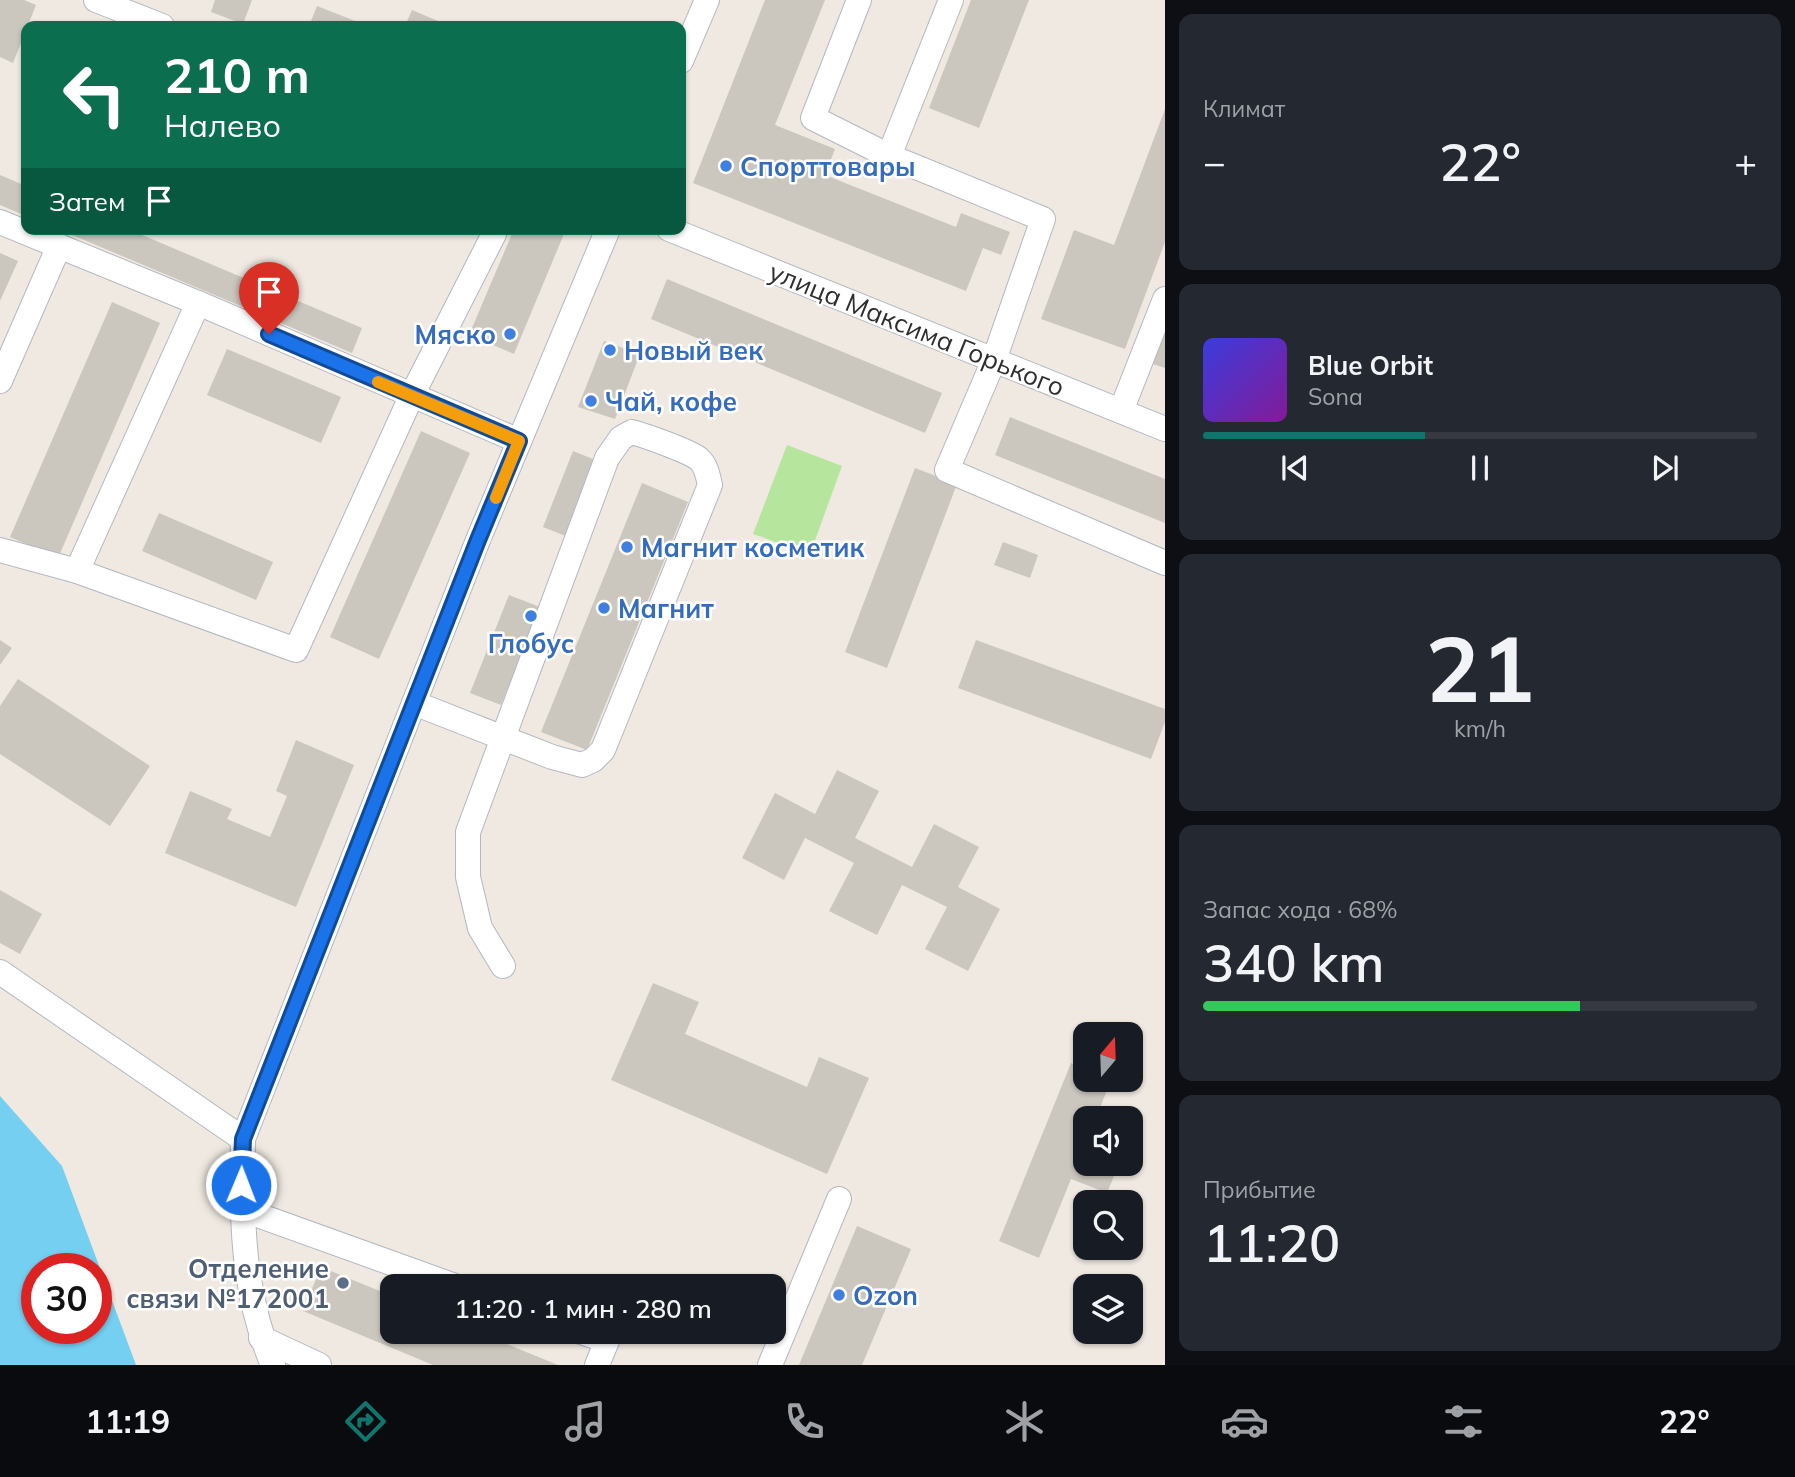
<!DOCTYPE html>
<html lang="ru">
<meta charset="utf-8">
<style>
body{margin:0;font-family:Mulish,sans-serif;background:#242831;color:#f1f3f6;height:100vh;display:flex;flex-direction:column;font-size:26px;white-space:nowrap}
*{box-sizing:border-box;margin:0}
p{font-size:23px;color:#9ea1a6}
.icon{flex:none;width:38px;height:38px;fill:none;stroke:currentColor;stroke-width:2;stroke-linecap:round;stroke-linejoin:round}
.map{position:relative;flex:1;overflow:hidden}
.side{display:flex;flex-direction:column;gap:14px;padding:14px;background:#0d0f14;width:630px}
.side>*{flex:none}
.hud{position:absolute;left:21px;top:21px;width:665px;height:214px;border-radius:14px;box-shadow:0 2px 5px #0004;background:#0b6e4f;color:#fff;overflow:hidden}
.needle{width:46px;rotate:19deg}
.buttons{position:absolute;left:1073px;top:1022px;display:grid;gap:14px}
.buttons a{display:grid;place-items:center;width:70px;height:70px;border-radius:14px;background:#171b24;box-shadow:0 2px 5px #0004;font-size:35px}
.speed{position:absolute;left:21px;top:1253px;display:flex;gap:14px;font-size:35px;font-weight:700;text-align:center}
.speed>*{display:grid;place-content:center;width:91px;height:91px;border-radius:50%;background:#171b24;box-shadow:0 2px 5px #0004;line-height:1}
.speed .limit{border:10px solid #d22;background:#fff;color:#111}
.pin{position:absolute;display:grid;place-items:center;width:60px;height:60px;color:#fff;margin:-72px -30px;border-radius:50% 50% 50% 0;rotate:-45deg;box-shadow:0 0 7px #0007}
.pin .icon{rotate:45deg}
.me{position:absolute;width:77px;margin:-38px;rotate:1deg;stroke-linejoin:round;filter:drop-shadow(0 0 5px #0008)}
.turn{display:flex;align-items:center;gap:24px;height:147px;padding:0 28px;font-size:32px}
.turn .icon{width:91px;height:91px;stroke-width:2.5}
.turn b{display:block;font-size:49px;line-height:60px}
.then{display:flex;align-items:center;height:66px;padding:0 28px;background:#0003;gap:14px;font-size:26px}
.big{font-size:52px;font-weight:600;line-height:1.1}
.side .widget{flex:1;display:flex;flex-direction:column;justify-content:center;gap:10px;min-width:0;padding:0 24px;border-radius:14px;background:#242831}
.side .dial{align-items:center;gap:0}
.dial b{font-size:91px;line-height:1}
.song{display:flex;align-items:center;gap:21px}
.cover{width:84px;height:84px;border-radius:10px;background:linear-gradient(135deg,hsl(240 70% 55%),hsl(290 70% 35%))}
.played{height:7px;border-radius:4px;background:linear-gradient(90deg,#0f766e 40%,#363941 40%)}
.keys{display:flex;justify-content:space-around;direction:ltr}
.heat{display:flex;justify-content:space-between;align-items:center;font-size:38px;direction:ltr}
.charge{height:10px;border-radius:5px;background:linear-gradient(90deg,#34c759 68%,#363941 0)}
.trip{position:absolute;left:380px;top:1274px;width:406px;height:70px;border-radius:14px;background:#171b24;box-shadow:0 2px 5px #0004;font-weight:600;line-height:70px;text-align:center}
.tab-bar{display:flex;height:112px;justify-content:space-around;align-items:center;background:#090b0e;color:#9ea1a6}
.tab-bar .icon{width:49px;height:49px}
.tab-bar .active{color:#0f766e}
.tab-bar b{font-size:32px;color:#f1f3f6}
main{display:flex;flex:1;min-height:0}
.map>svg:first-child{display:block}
.green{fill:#b6e59e}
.water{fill:#75cff0;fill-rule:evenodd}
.building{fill:#cbc7bf}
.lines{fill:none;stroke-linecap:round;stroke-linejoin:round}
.minor-casing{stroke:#b4b7c1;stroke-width:26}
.minor{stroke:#fff;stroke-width:24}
.route-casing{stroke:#114b97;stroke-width:18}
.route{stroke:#1a73e8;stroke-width:12}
.slow{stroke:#f59e0b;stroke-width:12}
.shop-dot{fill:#3f7fe0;stroke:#fff;stroke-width:2.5}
.service-dot{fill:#5c6f8a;stroke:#fff;stroke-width:2.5}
.labels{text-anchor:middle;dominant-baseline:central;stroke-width:5;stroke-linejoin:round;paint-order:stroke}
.shop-label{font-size:26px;font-weight:bold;fill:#366cbe;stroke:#fff;text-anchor:start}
.street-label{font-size:26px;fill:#2e2e2e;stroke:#fff}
.service-label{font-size:26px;font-weight:bold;fill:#4e5e75;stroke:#fff;text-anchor:end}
</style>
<main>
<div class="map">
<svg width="1165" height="1365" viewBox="0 0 1165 1365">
<rect width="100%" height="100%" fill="#efe9e1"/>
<path class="green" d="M 787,445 L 842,466 L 810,554 L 753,534 Z"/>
<path class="water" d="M 0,1096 L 62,1166 L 136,1365 L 0,1365 ZM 37,1269 L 96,1269 L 96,1328 L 37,1328 Z"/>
<g class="building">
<path d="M 0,0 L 24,0 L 36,5 L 13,63 L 0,57 Z"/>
<path d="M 215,0 L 252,0 L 243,24 L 211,12 Z"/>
<path d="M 765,0 L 825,0 L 775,125 L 835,149 L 825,175 L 956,227 L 961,213 L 1010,232 L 1001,255 L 983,248 L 966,291 L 693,183 Z"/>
<path d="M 971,0 L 1029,0 L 979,128 L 929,108 Z"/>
<path d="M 317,6 L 368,26 L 309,26 Z"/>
<path d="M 412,10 L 450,26 L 405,26 Z"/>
<path d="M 1165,109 L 1165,242 L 1125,349 L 1041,319 L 1074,230 L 1114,245 Z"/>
<path d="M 0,175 L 26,186 L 26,216 L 0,205 Z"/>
<path d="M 58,229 L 128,229 L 362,328 L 352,353 Z"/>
<path d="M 514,229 L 566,229 L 514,354 L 469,335 Z"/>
<path d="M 0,253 L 18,261 L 0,301 Z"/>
<path d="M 667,279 L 942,393 L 925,433 L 651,319 Z"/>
<path d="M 112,302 L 160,323 L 58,558 L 10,537 Z"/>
<path d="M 1165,332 L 1165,368 L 1153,364 Z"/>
<path d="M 604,341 L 640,354 L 615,419 L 578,407 Z"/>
<path d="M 227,349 L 341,397 L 321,443 L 207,395 Z"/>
<path d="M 1010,417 L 1165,479 L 1165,523 L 995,455 Z"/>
<path d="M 421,431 L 470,453 L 379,659 L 330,637 Z"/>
<path d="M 573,451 L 603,463 L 573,539 L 543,527 Z"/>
<path d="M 915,468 L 957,484 L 887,668 L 845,652 Z"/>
<path d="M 642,483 L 688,502 L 587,750 L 541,732 Z"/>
<path d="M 159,513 L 273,562 L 256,600 L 142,551 Z"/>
<path d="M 1003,542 L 1038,555 L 1030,578 L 994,565 Z"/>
<path d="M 509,595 L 540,607 L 501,705 L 470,693 Z"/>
<path d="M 0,640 L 12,648 L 0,665 Z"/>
<path d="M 976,640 L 1165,709 L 1165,722 L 1151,759 L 958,688 Z"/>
<path d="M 18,679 L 150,766 L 110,826 L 0,754 L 0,706 Z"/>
<path d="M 296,740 L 354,765 L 296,907 L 165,853 L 190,791 L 232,809 L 227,819 L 270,837 L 287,796 L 276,791 Z"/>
<path d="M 837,770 L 879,791 L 855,838 L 912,867 L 934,824 L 979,847 L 958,887 L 1000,909 L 968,971 L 925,949 L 947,907 L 902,885 L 877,935 L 829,911 L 854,863 L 805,838 L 784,880 L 742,858 L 775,793 L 815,814 Z"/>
<path d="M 0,890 L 42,914 L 20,954 L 0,943 Z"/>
<path d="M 653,983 L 699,1002 L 685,1034 L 807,1087 L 819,1057 L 869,1078 L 827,1174 L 611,1080 Z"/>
<path d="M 1071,1063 L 1085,1069 L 1085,1080 L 1111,1080 L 1096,1118 L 1085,1118 L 1085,1164 L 1119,1164 L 1107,1193 L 1071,1179 L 1039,1258 L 999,1241 Z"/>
<path d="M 857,1226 L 911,1249 L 862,1365 L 799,1365 Z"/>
<path d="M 321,1267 L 392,1296 L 392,1332 L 478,1332 L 558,1365 L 433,1365 L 303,1311 Z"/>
</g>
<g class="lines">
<defs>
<g id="minor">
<path d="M 96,0 L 162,26"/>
<path d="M 859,0 L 813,118 L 889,156"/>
<path d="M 951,0 L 889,156 L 1043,219 L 994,360 L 947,470 L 1165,563"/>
<path d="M 681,61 L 707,0"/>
<path d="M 0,222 L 198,303 L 519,441"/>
<path d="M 669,229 L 1165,429"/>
<path d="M 198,303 L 77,571 L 296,650 L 411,397 L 494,234"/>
<path d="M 0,381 L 59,246"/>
<path d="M 1121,411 L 1165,299"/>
<path d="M 0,550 L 77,571"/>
<path d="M 414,703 L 552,757 L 582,765 L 593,760 L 603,750 L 710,485 C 708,476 706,465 699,459 C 689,451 646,436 632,432 L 621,438 L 607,458 L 468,832 L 468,877 L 480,928 L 503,966"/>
<path d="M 0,972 L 243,1139"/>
<path d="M 241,1209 L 455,1286"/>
<path d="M 581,1332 L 607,1341 L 597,1365"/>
<path d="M 261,1338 L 319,1365"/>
<path d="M 273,1365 C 242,1293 241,1216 243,1139 L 478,540 L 608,229"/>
<path d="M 770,1365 L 839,1199"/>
</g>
</defs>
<use href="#minor" class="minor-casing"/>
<use href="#minor" class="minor"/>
</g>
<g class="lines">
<defs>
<path id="route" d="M 241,1185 L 243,1139 L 478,540 L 519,441 L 269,334"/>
</defs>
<use href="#route" class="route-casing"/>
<use href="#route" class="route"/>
<path class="slow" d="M 378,382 L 519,441 L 496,498"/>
</g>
<g class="shop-dot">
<circle cx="726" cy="166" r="7"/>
<circle cx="510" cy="334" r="7"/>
<circle cx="610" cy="350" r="7"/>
<circle cx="591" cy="401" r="7"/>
<circle cx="627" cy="547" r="7"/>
<circle cx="604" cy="608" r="7"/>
<circle cx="531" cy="616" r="7"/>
<circle cx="839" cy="1295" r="7"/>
</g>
<circle class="service-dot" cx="343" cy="1283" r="7"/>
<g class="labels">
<g class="shop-label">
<text x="740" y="166">Спорттовары</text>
<text x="496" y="334" text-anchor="end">Мяско</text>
<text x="624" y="350">Новый век</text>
<text x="605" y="401">Чай, кофе</text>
<text x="641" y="547">Магнит косметик</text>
<text x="618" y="608">Магнит</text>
<text x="531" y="643" text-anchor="middle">Глобус</text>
<text x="853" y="1295">Ozon</text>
</g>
<g class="street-label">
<text transform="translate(917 329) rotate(22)">улица Максима Горького</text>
</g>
<g class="service-label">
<text x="329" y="1268">Отделение<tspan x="329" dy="30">связи №172001</tspan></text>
</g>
</g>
</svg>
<div class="buttons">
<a><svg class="needle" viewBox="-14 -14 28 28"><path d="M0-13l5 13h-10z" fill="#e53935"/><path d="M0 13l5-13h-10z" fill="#9ea1a6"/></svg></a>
<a><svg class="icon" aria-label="sound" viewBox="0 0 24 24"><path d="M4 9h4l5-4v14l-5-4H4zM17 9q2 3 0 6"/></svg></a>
<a><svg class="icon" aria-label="search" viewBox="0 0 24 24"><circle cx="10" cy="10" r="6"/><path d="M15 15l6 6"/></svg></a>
<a><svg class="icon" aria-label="layers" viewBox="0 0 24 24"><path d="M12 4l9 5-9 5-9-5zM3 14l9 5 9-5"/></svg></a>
</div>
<div class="speed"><div class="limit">30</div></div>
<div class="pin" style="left:269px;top:334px;background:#d93025"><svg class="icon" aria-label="arrive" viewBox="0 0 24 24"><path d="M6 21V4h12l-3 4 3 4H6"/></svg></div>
<svg class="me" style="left:241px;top:1185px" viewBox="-20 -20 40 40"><circle r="17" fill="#1a73e8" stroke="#fff" stroke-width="3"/><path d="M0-11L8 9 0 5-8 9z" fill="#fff"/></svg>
<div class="trip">11:20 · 1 мин · 280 m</div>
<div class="hud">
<div class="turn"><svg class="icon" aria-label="left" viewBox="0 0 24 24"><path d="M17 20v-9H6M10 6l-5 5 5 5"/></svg><div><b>210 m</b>Налево</div></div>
<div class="then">Затем<svg class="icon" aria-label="arrive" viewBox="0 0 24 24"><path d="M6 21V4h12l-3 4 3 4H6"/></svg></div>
</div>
</div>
<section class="side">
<div class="widget"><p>Климат</p>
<div class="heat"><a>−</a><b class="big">22°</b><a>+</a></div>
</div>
<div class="widget">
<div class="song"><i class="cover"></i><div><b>Blue Orbit</b><p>Sona</p></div></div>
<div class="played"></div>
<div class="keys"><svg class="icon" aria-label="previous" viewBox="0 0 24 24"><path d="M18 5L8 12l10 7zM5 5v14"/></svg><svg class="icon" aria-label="pause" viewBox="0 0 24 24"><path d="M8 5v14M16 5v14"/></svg><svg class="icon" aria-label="next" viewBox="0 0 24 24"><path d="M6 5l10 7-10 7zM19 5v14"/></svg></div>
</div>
<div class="widget dial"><b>21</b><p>km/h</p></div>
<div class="widget"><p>Запас хода · 68%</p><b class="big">340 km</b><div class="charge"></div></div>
<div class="widget"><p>Прибытие</p><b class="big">11:20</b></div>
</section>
</main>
<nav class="tab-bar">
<b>11:19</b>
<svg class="icon active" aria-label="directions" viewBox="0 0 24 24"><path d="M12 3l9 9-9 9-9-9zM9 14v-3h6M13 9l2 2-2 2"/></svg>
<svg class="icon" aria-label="music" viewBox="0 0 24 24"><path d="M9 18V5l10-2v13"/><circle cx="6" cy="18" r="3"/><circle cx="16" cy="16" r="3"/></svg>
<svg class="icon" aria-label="phone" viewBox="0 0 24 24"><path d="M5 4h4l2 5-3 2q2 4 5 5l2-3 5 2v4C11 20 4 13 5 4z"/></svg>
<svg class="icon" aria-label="climate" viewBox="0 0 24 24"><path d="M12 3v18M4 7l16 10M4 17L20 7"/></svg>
<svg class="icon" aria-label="car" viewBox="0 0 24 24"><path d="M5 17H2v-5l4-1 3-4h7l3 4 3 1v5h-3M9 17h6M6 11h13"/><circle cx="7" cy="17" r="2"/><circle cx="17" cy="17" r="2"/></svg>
<svg class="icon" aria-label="filters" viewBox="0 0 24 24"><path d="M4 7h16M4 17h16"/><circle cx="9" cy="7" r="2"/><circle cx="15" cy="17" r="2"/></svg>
<b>22°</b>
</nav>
